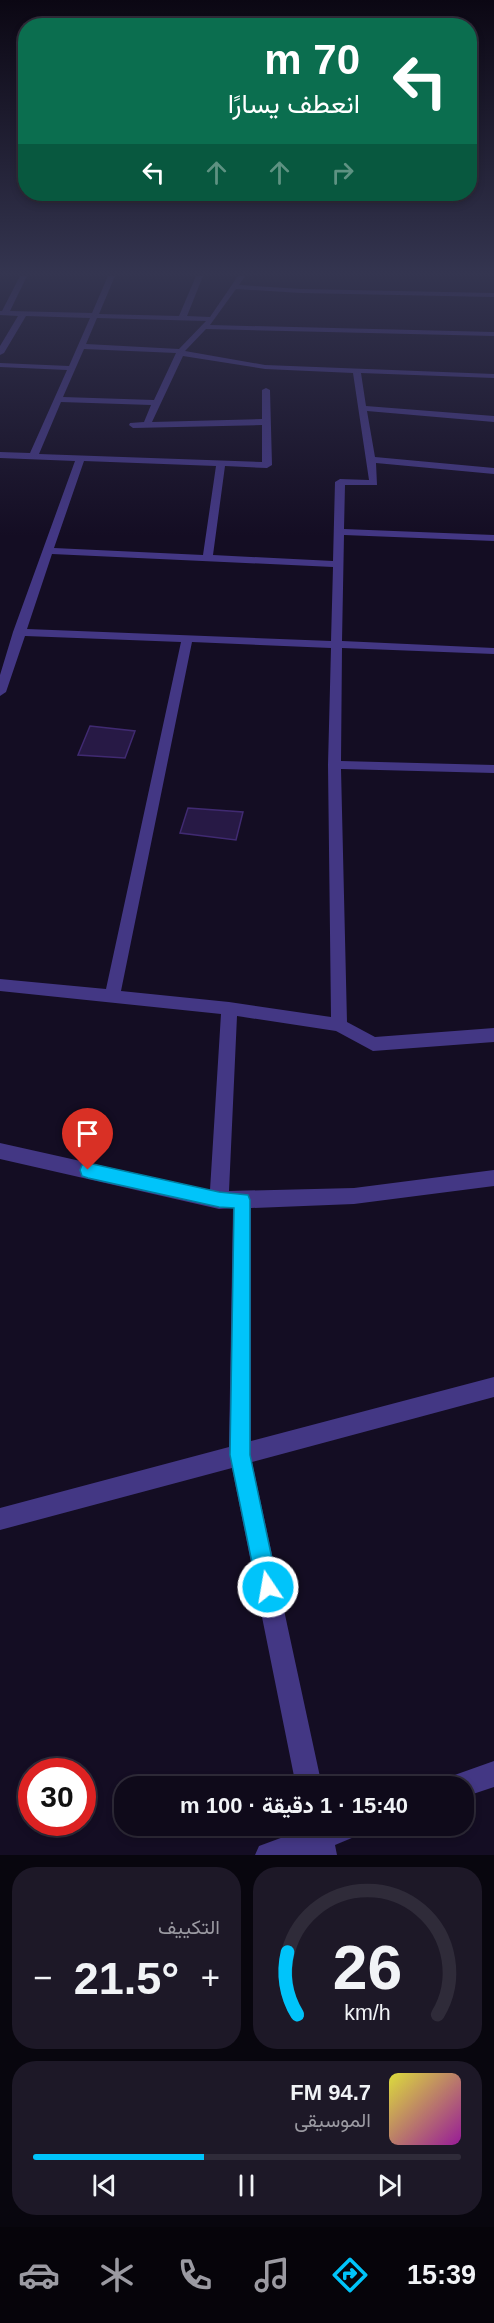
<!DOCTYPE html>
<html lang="ar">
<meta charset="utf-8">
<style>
body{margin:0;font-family:Arial,Vazirmatn,sans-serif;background:#1d1827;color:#f1f3f6;direction:rtl;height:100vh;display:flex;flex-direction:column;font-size:22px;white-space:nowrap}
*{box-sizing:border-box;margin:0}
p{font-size:20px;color:#9b9aa2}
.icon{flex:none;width:33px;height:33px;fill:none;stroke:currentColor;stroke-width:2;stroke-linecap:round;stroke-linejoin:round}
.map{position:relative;height:1855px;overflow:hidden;direction:ltr}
.panel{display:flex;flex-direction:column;gap:12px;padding:12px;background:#08060e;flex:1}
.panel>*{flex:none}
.top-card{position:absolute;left:18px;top:18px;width:459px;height:183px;border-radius:24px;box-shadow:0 3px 9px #0003,0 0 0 2px #2f2b39;direction:rtl;background:#0b6e4f;color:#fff;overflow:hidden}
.speed{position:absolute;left:18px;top:1758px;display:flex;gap:12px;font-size:30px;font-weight:700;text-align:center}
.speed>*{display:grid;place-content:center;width:78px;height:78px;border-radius:50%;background:#0f0a1a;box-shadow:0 3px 9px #0003,0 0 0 2px #2f2b39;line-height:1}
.speed .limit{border:9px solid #d22;background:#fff;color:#111}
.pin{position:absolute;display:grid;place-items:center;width:51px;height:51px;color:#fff;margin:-62px -26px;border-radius:50% 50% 50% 0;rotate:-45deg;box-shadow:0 0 6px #0007}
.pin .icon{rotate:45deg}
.me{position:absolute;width:66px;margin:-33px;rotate:348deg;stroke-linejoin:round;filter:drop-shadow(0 0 4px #0008)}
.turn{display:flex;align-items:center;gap:21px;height:126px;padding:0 18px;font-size:27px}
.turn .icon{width:78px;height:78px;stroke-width:2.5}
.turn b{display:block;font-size:42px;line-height:51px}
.lanes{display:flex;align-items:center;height:57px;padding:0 18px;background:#0003;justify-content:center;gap:30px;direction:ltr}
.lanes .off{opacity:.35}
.big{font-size:45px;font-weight:700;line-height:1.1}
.panel .card{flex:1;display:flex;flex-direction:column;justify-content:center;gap:9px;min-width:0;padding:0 21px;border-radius:24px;background:#1d1827}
.panel .dial{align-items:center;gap:0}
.dial svg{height:156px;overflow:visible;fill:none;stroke:#2f2b39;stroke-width:7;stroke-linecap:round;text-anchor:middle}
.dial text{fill:#f1f3f6;stroke:none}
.song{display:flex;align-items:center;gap:18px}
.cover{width:72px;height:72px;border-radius:9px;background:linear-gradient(135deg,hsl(60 70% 55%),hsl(300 70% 35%))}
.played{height:6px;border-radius:3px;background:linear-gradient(90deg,#00c4fa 40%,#2f2b39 40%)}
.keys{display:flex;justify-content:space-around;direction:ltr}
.heat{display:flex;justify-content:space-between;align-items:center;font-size:33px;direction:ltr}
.panel .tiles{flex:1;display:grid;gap:12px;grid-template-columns:1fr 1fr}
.card:last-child{grid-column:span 2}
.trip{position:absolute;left:114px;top:1776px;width:360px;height:60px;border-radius:24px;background:#0f0a1a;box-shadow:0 3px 9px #0003,0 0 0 2px #2f2b39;font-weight:700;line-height:60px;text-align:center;direction:rtl}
.dock{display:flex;height:96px;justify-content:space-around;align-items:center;background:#06040a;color:#9b9aa2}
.dock .icon{width:42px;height:42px}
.dock .active{color:#00c4fa}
.dock b{font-size:27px;color:#f1f3f6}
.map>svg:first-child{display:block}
.building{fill:#271945;stroke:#402a71;stroke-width:1.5}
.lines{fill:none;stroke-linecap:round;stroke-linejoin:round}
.minor{fill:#433784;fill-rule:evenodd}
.route{fill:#00c4fa;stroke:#007fa2;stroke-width:1.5}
</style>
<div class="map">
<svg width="494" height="1855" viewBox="0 0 494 1855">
<rect width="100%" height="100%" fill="#140d23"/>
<g class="building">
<path d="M 90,726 L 135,731 L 125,758 L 78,755 Z"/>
<path d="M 188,808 L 243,812 L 236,840 L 180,833 Z"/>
</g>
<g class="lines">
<g class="minor">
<path d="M 20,276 L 27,276 L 10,311 L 92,313 L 108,276 L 115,276 L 99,314 L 179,316 L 196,276 L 203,276 L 187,316 L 210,317 L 238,276 L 245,276 L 239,285 L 301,289 L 494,293 L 494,297 L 301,293 L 236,289 L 210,325 L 494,332 L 494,336 L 206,329 L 185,351 L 265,365 L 494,374 L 494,378 L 361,373 L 366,406 L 494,416 L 494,422 L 367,411 L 375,457 L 494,468 L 494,474 L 376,463 L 377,485 L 345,485 L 344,529 L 494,535 L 494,541 L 344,535 L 342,641 L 494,648 L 494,654 L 342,648 L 341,761 L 494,765 L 494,773 L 341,769 L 347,1022 L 375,1037 L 494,1028 L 494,1042 L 373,1051 L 336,1031 L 237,1016 L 229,1191 L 354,1188 L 494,1170 L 494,1186 L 354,1204 L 251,1208 L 251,1441 L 494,1377 L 494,1397 L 252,1462 L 322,1786 L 296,1786 L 232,1468 L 0,1530 L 0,1508 L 229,1447 L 233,1208 L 219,1209 L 0,1159 L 0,1143 L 210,1190 L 221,1014 L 0,991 L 0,979 L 106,989 L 181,642 L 25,636 L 6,692 L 0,696 L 0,675 L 13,632 L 75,461 L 0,458 L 0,452 L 30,453 L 67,370 L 0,367 L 0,363 L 69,366 L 90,318 L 26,316 L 4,353 L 0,355 L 0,346 L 18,316 L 0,315 L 0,311 L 2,311 ZM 97,318 L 206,321 L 179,349 L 86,344 ZM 84,349 L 176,353 L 154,400 L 63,397 ZM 183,356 L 265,369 L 353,373 L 369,480 L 340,479 L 335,482 L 333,561 L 213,555 L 225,466 L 267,468 L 272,465 L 270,390 L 266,388 L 262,390 L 262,419 L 152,422 ZM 61,402 L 151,405 L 144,422 L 130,423 L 129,425 L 133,428 L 262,425 L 262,462 L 39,454 ZM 84,461 L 216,466 L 203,555 L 54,548 ZM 52,554 L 333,567 L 331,641 L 27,629 ZM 192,642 L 331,648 L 328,765 L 331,1017 L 229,1002 L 121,991 Z"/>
<path d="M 494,1761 L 494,1787 L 464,1797 L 464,1786 L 445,1786 L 449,1777 Z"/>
<path d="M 304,1826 L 363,1826 L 359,1835 L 335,1845 L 337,1855 L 255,1855 L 259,1846 L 305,1829 Z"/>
</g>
</g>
<linearGradient id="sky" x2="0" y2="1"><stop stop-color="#0b0713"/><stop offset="0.51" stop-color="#343550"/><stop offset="1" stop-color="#343550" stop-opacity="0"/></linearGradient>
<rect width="494" height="536" fill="url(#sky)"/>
<path class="route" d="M 88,1163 L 219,1192 L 248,1195 L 250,1200 L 250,1455 L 278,1587 L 275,1595 L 268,1598 L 260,1595 L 257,1587 L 230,1455 L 234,1208 L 219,1207 L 88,1178 L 82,1176 L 80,1170 L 82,1165 Z"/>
</svg>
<div class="speed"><div class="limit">30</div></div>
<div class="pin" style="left:88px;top:1170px;background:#d93025"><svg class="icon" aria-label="arrive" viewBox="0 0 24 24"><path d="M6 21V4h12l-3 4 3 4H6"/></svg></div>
<svg class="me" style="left:268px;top:1587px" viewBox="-20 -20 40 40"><circle r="17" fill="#00c4fa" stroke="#fff" stroke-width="3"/><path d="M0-11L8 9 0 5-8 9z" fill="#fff"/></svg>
<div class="trip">15:40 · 1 دقيقة · 100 m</div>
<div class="top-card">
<div class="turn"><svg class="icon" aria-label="left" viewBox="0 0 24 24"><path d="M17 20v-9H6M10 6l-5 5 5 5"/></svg><div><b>70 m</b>انعطف يسارًا</div></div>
<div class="lanes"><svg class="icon" aria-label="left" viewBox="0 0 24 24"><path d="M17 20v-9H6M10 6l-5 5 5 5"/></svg><svg class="icon off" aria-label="ahead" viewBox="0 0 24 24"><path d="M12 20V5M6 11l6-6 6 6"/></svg><svg class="icon off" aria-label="ahead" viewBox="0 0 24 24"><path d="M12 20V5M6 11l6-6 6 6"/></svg><svg class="icon off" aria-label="right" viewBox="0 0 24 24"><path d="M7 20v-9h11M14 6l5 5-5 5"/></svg></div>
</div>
</div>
<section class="panel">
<div class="tiles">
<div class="card dial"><svg viewBox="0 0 100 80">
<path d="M14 69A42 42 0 1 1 86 69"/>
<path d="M14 69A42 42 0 0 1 9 37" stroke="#00c4fa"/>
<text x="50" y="56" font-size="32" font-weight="700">26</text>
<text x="50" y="72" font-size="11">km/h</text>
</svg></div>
<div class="card"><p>التكييف</p>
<div class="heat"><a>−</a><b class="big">21.5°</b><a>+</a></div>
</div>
<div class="card">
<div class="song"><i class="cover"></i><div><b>94.7 FM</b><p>الموسيقى</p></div></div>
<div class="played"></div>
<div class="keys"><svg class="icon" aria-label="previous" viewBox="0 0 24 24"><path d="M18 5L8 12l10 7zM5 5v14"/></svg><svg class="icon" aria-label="pause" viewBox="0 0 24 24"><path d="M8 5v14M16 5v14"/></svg><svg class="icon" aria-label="next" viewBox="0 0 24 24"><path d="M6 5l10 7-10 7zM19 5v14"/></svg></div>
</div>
</div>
</section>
<nav class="dock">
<b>15:39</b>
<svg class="icon active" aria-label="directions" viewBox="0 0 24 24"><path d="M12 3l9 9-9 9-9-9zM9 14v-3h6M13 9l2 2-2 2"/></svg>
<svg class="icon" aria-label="music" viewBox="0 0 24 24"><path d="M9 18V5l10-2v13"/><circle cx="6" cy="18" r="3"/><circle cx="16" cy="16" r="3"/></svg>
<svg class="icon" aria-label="phone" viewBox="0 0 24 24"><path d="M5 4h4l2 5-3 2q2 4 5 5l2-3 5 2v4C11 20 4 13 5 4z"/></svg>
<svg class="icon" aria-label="climate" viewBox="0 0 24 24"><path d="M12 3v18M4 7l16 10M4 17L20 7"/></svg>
<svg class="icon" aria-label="car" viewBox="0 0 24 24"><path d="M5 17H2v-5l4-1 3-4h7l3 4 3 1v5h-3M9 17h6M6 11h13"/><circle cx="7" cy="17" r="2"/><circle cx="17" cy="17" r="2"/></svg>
</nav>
